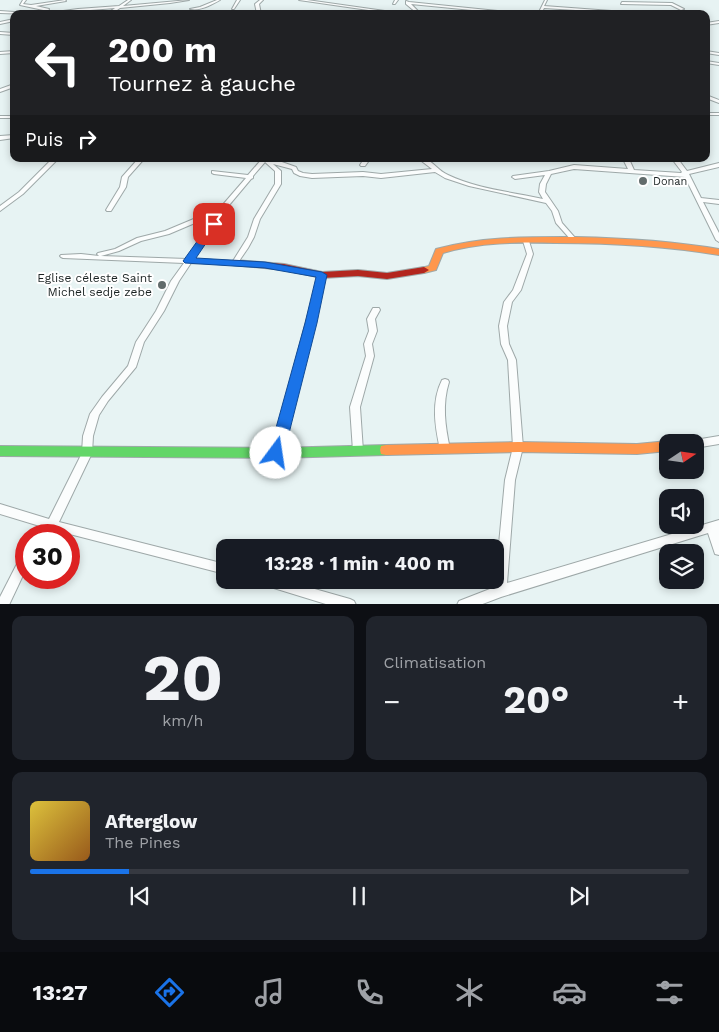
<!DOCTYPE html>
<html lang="fr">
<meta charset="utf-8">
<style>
body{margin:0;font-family:"Work Sans",sans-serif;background:#20242c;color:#f1f3f6;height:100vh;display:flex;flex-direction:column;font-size:19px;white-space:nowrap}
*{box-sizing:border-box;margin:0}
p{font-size:16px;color:#9ea1a6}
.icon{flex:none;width:28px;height:28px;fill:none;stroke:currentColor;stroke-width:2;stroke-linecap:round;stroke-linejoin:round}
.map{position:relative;height:604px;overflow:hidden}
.panel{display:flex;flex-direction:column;gap:12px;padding:12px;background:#0d0f14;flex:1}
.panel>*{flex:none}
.banner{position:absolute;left:10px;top:10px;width:700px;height:152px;border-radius:10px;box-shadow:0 2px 8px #0003;background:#202124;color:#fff;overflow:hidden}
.needle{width:32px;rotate:77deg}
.controls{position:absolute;left:659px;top:434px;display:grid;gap:10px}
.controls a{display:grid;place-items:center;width:45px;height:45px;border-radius:10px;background:#171b24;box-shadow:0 2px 8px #0003;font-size:25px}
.speed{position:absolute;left:15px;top:524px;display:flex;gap:10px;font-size:25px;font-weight:700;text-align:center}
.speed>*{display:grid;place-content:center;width:65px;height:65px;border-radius:50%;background:#171b24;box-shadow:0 2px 8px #0003;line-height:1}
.speed .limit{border:8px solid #d22;background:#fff;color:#111}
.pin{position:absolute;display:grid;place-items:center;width:42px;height:42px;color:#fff;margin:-21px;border-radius:10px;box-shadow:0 2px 8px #0006}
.me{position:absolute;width:55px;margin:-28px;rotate:14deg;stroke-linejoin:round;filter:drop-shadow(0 0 4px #0008)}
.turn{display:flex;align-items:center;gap:18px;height:105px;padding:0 15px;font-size:22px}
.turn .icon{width:65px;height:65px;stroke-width:2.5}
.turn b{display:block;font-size:35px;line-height:42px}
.then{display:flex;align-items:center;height:48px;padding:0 15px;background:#0003;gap:10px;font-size:19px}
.big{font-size:38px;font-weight:700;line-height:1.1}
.panel .card{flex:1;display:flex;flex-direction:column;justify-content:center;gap:8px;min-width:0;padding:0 18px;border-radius:10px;background:#20242c}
.panel .dial{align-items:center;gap:0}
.dial b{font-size:65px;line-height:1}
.song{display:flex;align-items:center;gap:15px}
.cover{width:60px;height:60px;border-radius:8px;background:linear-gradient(135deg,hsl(50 70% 55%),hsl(30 70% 35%))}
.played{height:5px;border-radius:2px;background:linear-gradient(90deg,#1a73e8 15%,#363941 15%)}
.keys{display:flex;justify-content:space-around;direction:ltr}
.heat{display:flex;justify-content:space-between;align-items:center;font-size:28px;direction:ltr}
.panel .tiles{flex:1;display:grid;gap:12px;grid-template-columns:1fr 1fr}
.card:last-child{grid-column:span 2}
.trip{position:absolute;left:216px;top:539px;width:288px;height:50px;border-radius:10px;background:#171b24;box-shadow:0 2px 8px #0003;font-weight:700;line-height:50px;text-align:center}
.tabs{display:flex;height:80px;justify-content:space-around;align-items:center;background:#090b0e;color:#9ea1a6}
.tabs .icon{width:35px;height:35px}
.tabs .on{color:#1a73e8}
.tabs b{font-size:22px;color:#f1f3f6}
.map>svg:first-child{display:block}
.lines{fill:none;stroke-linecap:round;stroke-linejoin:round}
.street-casing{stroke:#9ea8a8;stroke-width:2}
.fast-casing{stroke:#9ea8a8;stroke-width:2}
.slow-casing{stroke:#9ea8a8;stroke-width:2}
.jam-casing{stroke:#9ea8a8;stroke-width:2}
.street{fill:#fbfdfd;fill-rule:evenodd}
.fast{fill:#63d668;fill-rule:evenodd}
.slow{fill:#ff974d;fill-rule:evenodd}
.jam{fill:#b3261e;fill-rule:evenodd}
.route{fill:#1a73e8;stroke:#114b97}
.poi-dot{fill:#626c6c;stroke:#fff;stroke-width:2}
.labels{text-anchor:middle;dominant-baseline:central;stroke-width:4;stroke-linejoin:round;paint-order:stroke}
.far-poi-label{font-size:11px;fill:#1b2323;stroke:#fff;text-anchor:start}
.poi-label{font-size:12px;fill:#1b2323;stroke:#fff;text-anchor:end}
</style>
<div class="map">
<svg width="719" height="605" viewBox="0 0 719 605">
<rect width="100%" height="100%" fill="#e7f3f3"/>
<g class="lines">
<defs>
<g id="street">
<path d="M 23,0 L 26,0 L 23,4 L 31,5 L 65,0 L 66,1 L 36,6 L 49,9 L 48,11 L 20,5 Z"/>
<path d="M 128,0 L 131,0 L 123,6 L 189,0 L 170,3 L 120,8 L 111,14 L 107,14 L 115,8 L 41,14 L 78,9 L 119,6 Z"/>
<path d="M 217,0 L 220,0 C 211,5 201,11 190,9 L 200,7 Z"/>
<path d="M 237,0 L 240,0 L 234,9 L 232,9 Z"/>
<path d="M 260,0 L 263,0 L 259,4 L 261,14 L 257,14 L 255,4 Z"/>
<path d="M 299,0 L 307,0 L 406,14 L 396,14 Z"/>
<path d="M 395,0 L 398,0 L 395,4 L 393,4 Z"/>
<path d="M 545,0 L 547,0 L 544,6 L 625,12 L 623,13 L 544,8 L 541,14 L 538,14 Z"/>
<path d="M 406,1 L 409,2 L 526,14 L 512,14 L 411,4 L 421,14 L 418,14 L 406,4 Z"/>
<path d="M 622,2 L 672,3 L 684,9 L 681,10 L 671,5 L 621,4 Z"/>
<path d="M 0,11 L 29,13 L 30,14 L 0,13 Z"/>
<path d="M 14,19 L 14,21 L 0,24 L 0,22 Z"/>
<path d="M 719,21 L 719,23 L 706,25 L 706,23 Z"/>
<path d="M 0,32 L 14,33 L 14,35 L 0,34 Z"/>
<path d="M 14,51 L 14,53 L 0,54 L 0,52 Z"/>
<path d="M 706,51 L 719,53 L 719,55 L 706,53 Z"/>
<path d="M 706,61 L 719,63 L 719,65 L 706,63 Z"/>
<path d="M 14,84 L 14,87 L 0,92 L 0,89 Z"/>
<path d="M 706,95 L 719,100 L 719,103 L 706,98 Z"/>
<rect x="706" y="113" width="13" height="2"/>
<rect x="0" y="116" width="14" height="2"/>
<path d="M 14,135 L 14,138 L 0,140 L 0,136 Z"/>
<path d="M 52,159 L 58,159 L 23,194 L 0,211 L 0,206 L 19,192 Z"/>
<path d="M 138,159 L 144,159 L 128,177 L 126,187 L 111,211 L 107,211 L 106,210 L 120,187 L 122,177 Z"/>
<path d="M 262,159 L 279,161 L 296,167 L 298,171 L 303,173 L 312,174 L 363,172 L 381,174 L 432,169 L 419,159 L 426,159 C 434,163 439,171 448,175 C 477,189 512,192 543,199 L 539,192 L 540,184 L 545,175 L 515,179 L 512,177 L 513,176 L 549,171 L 574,165 L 628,169 L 623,159 L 629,159 L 634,170 L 681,173 L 682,172 L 672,159 L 678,159 L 687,171 L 719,163 L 719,167 L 689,174 L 701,198 L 719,200 L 719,204 L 703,202 L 719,233 L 719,242 L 716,240 L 685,177 L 574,169 L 551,174 L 546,184 L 545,192 L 558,211 L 562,223 L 577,240 L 574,242 L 572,241 L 556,223 L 552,211 L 546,203 L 469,186 L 445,178 L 435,172 L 381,178 L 363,176 L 312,178 L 300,176 L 294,173 L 292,169 L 273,164 L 281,171 L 281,184 L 260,219 L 254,237 L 248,248 L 237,264 L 191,263 L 179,281 L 164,311 L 144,342 L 136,367 L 108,401 L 99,415 L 93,436 L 92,453 L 59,522 L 225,564 L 225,574 L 54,530 L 50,535 L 38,535 L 43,527 L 0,514 L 0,504 L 49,519 L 82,453 L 83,436 L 90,414 L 102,397 L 128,366 L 136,342 L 156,311 L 171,281 L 184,263 L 63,258 L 61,257 L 60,256 L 61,255 L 81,254 L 99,256 L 97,254 L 98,253 L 115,249 L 137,238 L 165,231 L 220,208 L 246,178 L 214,174 L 212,173 L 212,171 L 248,175 ZM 265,162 L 275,171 L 275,184 L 254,219 L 248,237 L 233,261 L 193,259 L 225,210 L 251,179 L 253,178 L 253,176 ZM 216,214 L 187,259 L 101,256 L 119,251 L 141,241 L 169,234 Z"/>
<path d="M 364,159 L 370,159 L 365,166 L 361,166 L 360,165 Z"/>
<path d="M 526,239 L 529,241 L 533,254 L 521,290 L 512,302 L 507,326 L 509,344 L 516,360 L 523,447 L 515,480 L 507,583 L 719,520 L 719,555 L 715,554 L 708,533 L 501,597 L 480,605 L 457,605 L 459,601 L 495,587 L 505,480 L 513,447 L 508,360 L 501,344 L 499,326 L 504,302 L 513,290 L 527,254 L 523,241 Z"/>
<path d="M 319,273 L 325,273 L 326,275 L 315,323 L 281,453 L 279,456 L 276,457 L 273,456 L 271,453 Z"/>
<path d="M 373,308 L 379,308 L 380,310 L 375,319 L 377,331 L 372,344 L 374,356 L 360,407 L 363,451 L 361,454 L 358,455 L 355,454 L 353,451 L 350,407 L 366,356 L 364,344 L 369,331 L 367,319 Z"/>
<path d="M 445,379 L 448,380 L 449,382 C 442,404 445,426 450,449 L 448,452 L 445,453 L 442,452 L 440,449 C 435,426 431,402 442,380 Z"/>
<path d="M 719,436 L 719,444 L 695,448 L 695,442 L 691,442 L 695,440 Z"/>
<path d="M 26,553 L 26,569 L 9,605 L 0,605 L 0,597 L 22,554 Z"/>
<path d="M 258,580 L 283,580 L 350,599 L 354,601 L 356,605 L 329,605 L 264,585 L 260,584 Z"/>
</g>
<path id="fast" d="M 386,445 L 391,446 L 392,450 L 391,454 L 386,455 L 276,458 L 0,456 L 0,446 L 276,448 Z"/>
<g id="slow">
<path d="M 576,237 C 624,238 672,241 719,249 L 719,255 C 665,246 611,243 556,243 C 518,242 480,242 443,253 L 436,270 L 424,273 L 419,270 L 421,268 L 429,266 L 436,249 C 482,236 529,237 576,237 Z"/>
<path d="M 668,441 L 673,442 L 668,442 L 668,451 L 637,454 L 518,452 L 386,455 L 381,454 L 380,450 L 381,446 L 386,445 L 518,442 L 637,444 Z"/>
</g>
<path id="jam" d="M 235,260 L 284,264 L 322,272 L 358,270 L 387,273 L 424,267 L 429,270 L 424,273 L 387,279 L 358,276 L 322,278 L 284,270 L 232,265 L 230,263 L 232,261 Z"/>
</defs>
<use href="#street" class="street-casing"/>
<use href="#fast" class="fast-casing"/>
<use href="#slow" class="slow-casing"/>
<use href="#jam" class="jam-casing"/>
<use href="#street" class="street"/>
<use href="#fast" class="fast"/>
<use href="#slow" class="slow"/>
<use href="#jam" class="jam"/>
</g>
<path class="route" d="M 214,221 L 219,224 L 196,258 L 265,262 L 322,272 L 327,275 L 317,323 L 284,453 L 282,457 L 276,459 L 271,457 L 269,453 L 305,323 L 316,277 L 265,268 L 185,263 L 183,261 L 211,222 Z"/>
<g class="poi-dot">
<circle cx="643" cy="181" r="5"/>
<circle cx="162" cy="285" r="5"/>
</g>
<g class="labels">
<g class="far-poi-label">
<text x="653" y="181">Donan</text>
</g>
<g class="poi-label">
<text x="152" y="278">Eglise céleste Saint<tspan x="152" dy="14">Michel sedje zebe</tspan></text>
</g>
</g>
</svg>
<div class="controls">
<a><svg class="needle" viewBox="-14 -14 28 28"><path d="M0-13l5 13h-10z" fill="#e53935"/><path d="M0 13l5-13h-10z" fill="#9ea1a6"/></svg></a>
<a><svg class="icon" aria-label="sound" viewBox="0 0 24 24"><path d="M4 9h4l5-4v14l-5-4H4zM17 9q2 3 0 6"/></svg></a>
<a><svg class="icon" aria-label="layers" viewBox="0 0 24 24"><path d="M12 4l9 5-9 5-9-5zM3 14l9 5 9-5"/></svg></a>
</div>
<div class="speed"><div class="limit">30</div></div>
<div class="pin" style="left:214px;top:224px;background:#d93025"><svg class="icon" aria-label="arrive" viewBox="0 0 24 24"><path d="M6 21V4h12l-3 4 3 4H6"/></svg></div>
<svg class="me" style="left:276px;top:453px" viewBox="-20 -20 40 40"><circle r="19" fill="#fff"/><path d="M0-13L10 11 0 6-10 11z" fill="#1a73e8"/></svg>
<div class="trip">13:28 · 1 min · 400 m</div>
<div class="banner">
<div class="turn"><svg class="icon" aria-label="left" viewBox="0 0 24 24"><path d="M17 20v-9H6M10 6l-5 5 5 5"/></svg><div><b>200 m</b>Tournez à gauche</div></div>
<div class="then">Puis<svg class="icon" aria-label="right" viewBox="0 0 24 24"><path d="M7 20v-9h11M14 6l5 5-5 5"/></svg></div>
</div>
</div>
<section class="panel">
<div class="tiles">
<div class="card dial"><b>20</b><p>km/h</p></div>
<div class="card"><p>Climatisation</p>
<div class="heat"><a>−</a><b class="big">20°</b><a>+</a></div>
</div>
<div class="card">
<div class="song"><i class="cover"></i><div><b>Afterglow</b><p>The Pines</p></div></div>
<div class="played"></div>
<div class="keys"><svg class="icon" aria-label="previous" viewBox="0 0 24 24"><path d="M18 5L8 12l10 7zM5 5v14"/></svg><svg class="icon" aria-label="pause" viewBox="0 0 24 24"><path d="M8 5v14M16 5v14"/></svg><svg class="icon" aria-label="next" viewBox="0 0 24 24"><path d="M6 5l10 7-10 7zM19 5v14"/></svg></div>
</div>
</div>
</section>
<nav class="tabs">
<b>13:27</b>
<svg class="icon on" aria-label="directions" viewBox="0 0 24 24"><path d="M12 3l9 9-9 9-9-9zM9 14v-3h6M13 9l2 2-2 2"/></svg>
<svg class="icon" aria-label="music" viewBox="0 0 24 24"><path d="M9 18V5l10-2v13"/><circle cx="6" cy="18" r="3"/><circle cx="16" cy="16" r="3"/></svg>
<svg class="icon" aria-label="phone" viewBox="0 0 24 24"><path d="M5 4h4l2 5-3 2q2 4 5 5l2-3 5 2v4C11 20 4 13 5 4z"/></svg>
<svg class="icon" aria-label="climate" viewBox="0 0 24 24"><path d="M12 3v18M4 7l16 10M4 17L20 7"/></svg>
<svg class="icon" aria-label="car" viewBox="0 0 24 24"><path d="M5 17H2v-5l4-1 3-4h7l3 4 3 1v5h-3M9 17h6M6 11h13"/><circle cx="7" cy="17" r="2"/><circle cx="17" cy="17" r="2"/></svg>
<svg class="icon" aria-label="filters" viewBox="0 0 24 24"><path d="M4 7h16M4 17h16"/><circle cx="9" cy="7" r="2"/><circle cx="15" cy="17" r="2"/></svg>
</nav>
